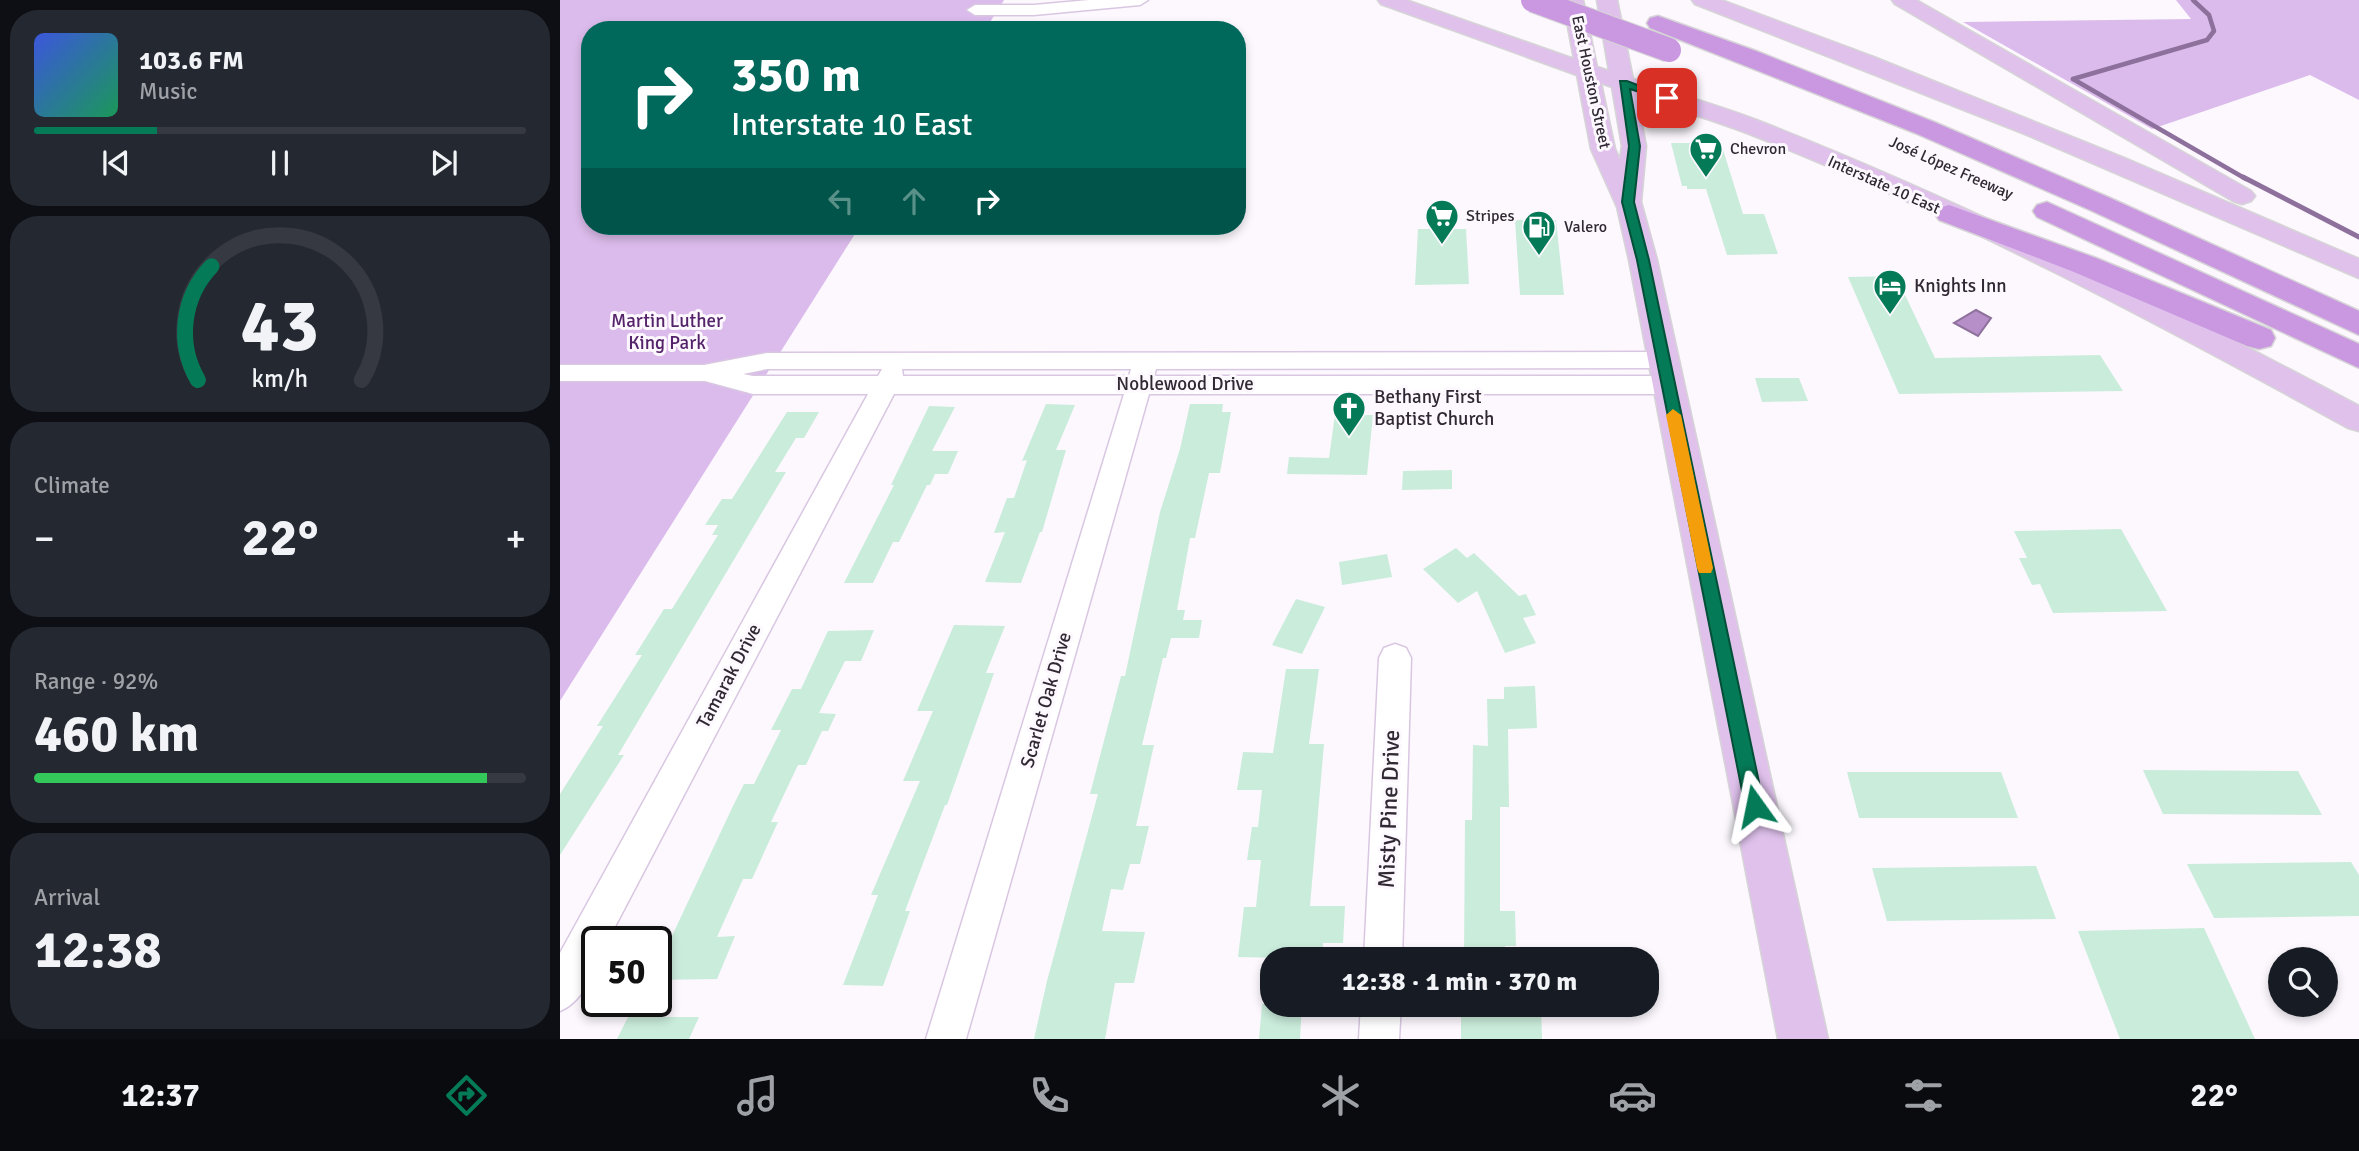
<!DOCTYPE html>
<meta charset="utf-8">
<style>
body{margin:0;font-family:Signika,sans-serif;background:#242831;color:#f1f3f6;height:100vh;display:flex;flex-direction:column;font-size:26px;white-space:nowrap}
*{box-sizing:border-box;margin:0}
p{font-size:23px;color:#9ea1a6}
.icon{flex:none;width:38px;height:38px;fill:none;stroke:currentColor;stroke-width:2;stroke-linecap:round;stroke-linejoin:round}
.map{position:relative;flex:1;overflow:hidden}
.side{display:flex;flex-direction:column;gap:10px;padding:10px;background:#0d0f14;width:560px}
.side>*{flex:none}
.guide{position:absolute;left:21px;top:21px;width:665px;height:214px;border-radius:28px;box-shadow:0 4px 10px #0003;background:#00695c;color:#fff;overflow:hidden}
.tools{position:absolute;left:1708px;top:947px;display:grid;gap:14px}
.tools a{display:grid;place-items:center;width:70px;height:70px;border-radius:50%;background:#171b24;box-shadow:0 4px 10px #0003;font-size:35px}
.speed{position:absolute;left:21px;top:926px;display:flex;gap:14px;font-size:35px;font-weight:700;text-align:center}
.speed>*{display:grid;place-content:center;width:91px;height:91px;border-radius:50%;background:#171b24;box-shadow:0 4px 10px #0003;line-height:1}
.speed .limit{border:4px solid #111;border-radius:10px;background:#fff;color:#111}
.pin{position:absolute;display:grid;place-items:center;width:60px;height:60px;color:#fff;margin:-30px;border-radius:14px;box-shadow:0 4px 10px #0006}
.me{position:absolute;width:77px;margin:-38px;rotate:348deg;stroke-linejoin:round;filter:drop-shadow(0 0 5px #0008)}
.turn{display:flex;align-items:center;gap:24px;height:147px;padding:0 35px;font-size:32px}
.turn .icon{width:91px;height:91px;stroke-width:2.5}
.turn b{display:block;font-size:49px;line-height:60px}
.lanes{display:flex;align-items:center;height:66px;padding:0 35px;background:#0003;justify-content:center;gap:35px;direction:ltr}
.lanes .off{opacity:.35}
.big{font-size:52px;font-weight:700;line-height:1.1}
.side .tile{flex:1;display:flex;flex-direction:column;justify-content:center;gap:10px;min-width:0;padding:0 24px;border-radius:28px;background:#242831}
.side .dial{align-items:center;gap:0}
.dial svg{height:182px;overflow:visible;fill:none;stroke:#363941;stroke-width:7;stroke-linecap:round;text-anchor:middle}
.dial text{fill:#f1f3f6;stroke:none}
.song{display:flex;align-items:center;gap:21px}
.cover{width:84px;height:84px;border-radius:10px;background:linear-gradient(135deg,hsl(230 70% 55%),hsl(150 70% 35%))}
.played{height:7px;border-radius:4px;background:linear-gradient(90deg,#047a56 25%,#363941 25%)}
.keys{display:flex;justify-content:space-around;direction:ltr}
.heat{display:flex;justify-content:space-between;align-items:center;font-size:38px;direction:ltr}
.charge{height:10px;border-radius:5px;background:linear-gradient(90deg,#34c759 92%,#363941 0)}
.trip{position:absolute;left:700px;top:947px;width:399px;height:70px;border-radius:28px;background:#171b24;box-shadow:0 4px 10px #0003;font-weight:700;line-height:70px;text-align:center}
.menu{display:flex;height:112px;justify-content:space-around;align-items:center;background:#090b0e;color:#9ea1a6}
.menu .icon{width:49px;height:49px}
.menu .active{color:#047a56}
.menu b{font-size:32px;color:#f1f3f6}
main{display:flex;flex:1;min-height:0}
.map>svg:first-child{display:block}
.green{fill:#dbbbeb}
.water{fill:#b68fc9;stroke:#8e709c;stroke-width:2}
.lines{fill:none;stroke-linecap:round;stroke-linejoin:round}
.stream-far1{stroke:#8e709c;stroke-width:4.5}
.stream{stroke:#8e709c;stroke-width:5}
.building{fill:#caecdb}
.minor-casing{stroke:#d9c7e2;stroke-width:3}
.major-casing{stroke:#d6d4d6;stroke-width:3}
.highway-casing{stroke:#d6d4d6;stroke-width:3}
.minor{fill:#fff;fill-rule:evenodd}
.major{fill:#dfc1ec;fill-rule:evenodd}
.highway{fill:#c998e0;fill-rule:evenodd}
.highway-bridge-casing{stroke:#d6d4d6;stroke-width:26;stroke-linecap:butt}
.highway-bridge{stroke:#c998e0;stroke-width:24}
.route{fill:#047a56;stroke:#034f38;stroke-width:2}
.slow{fill:#f59e0b}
.labels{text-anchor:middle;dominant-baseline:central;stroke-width:6;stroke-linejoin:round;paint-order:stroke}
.far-street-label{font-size:16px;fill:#302934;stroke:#fcf8fe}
.far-poi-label{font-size:16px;fill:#302934;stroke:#fcf8fe;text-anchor:start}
.poi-label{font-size:19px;fill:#302934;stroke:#fcf8fe;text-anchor:start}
.park-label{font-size:19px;fill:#542369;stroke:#fcf8fe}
.street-label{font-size:19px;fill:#302934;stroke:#fcf8fe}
.near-street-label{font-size:23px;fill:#302934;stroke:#fcf8fe}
</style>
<main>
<section class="side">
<div class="tile">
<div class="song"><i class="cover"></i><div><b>103.6 FM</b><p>Music</p></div></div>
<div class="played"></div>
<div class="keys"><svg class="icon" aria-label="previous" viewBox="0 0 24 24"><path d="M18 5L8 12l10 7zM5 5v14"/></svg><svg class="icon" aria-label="pause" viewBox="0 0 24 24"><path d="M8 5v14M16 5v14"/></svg><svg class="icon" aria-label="next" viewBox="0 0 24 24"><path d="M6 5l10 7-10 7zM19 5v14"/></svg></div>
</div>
<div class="tile dial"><svg viewBox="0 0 100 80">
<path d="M14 69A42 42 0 1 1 86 69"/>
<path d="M14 69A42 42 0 0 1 20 19" stroke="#047a56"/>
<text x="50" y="56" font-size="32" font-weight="700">43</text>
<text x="50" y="72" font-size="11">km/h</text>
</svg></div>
<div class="tile"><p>Climate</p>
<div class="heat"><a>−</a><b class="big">22°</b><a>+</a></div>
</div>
<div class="tile"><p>Range · 92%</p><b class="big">460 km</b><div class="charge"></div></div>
<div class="tile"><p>Arrival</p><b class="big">12:38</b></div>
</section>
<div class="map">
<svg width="1799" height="1039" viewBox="0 0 1799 1039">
<rect width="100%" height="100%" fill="#fcf8fe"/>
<g class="green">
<path d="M 0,0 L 444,0 L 425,30 L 30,30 L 30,226 L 300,226 L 0,701 Z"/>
<path d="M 1616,0 L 1799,0 L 1799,100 L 1750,75 L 1592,129 L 1403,22 L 1631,19 Z"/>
</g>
<path class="water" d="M 1416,310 L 1431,318 L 1418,336 L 1394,323 Z"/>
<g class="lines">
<g class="stream-far1">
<path d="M 1513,79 L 1686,179"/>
<path d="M 1513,79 L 1647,40 L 1654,31 L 1649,15 L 1633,0"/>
</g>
<path class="stream" d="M 1683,177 L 1799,237"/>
</g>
<g class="building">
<path d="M 1111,143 L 1161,143 L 1183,214 L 1204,214 L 1218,254 L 1167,255 L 1146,189 L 1127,189 L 1127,186 L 1122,186 Z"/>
<path d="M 955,220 L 996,220 L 1004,295 L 960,295 Z"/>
<path d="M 858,229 L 906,229 L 909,284 L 855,285 Z"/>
<path d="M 1336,276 L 1375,358 L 1540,355 L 1563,391 L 1339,394 L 1288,277 Z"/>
<path d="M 1195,378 L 1239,378 L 1248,401 L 1202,402 Z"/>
<path d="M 486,404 L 515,405 L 496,450 L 506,450 L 482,532 L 480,532 L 461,583 L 425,582 L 445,532 L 434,533 L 447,498 L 454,498 L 467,460 L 462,461 Z"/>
<path d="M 630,404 L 663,404 L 662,412 L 671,412 L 660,473 L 649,473 L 635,538 L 630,538 L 617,610 L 625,610 L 623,620 L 642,620 L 639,638 L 611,638 L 606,658 L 603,658 L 582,745 L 594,745 L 576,826 L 589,826 L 580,864 L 570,864 L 563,890 L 551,889 L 542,931 L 585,932 L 574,983 L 555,983 L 545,1039 L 474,1039 L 487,981 L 538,794 L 530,794 L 561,676 L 565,676 L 600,512 L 620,449 Z"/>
<path d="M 369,406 L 395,407 L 372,451 L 398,451 L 388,474 L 375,474 L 370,485 L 367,485 L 339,542 L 333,542 L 313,583 L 284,583 L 334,485 L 331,485 Z"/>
<path d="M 227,412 L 259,412 L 244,438 L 236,438 L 215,472 L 226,472 L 58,755 L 64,755 L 0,855 L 0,794 L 43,726 L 37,726 L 82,655 L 75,655 L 104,609 L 112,609 L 158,535 L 152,535 L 158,525 L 145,525 L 162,499 L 172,499 Z"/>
<path d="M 775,415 L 813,415 L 807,475 L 727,474 L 729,457 L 769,458 Z"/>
<path d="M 892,470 L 892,489 L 842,490 L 843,471 Z"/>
<path d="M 1561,529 L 1607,611 L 1493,613 L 1480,584 L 1472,585 L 1459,558 L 1467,558 L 1454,531 Z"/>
<path d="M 896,548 L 907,558 L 914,553 L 959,596 L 966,594 L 976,615 L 963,618 L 976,643 L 945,653 L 917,591 L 898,603 L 863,569 Z"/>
<path d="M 827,554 L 832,577 L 782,585 L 779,562 Z"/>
<path d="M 736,599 L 765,607 L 742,654 L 712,645 Z"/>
<path d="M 394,625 L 445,626 L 426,673 L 434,673 L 387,805 L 385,805 L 345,911 L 350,911 L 323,986 L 283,985 L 318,895 L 311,895 L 360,781 L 343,781 L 373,711 L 357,711 Z"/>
<path d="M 314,630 L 301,661 L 285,661 L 259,713 L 276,714 L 268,731 L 262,731 L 246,765 L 238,765 L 211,822 L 218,822 L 192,879 L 183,879 L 157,937 L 175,936 L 157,979 L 96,980 L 96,970 L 173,806 L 184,784 L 194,784 L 221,730 L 211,730 L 232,689 L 241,689 L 268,631 Z"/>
<path d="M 726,669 L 759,669 L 749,744 L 764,744 L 750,906 L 785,906 L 783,943 L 763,943 L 762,959 L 678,957 L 684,907 L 696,907 L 701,860 L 687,860 L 692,827 L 698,827 L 702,790 L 677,790 L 683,752 L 713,753 Z"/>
<path d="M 975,686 L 977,728 L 948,729 L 949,807 L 940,807 L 940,911 L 955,911 L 956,946 L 945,946 L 945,959 L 904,959 L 905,820 L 912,820 L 913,745 L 928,746 L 927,699 L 944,699 L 944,687 Z"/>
<path d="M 1583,770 L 1738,771 L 1762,815 L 1603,814 Z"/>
<path d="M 1287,772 L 1441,772 L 1458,818 L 1299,818 Z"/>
<path d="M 1791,862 L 1799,875 L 1799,916 L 1654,918 L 1627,864 Z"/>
<path d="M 1476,866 L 1496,919 L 1327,921 L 1312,868 Z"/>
<path d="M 1644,928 L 1695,1039 L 1560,1039 L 1518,931 Z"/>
<path d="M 702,1004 L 742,1004 L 740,1039 L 699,1039 Z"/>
<path d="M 901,1004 L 981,1004 L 982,1039 L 901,1039 Z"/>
<path d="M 68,1017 L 139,1017 L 129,1039 L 57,1039 Z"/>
</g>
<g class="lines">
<defs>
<g id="minor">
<path d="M 529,0 L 588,0 L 580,5 L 474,15 L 415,15 L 407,10 L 415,5 L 474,5 Z"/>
<path d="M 1102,352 L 1111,354 L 1114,360 L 1111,366 L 1102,368 L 596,369 L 594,376 L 1107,376 L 1116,379 L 1119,385 L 1116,391 L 1107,394 L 589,394 L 406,1039 L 366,1039 L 564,394 L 334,394 L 47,942 L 37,942 C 37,967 25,1001 0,1011 L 0,953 L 308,394 L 193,394 L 145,381 L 0,381 L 0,365 L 144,365 L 207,353 ZM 207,369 L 322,369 L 318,376 L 193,376 L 183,374 ZM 342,369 L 571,369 L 569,376 L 343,376 Z"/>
<path d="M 835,644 L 846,648 L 851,658 L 842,959 L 804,959 L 819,658 L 824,648 Z"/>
<path d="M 801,1004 L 841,1004 L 839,1039 L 799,1039 Z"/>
</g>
<g id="major">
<path d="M 818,0 L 846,0 L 1014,59 L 1003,0 L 1023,0 L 1037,67 L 1049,71 L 1037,0 L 1057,0 L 1073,79 C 1116,94 1161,106 1204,123 C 1408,203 1605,303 1799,406 L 1799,431 L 1788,428 C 1592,320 1394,215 1187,133 C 1150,119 1113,108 1076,95 L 1086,146 L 1081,202 L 1097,260 L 1268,1039 L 1218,1039 L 1069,260 L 1057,207 L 1031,149 L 1017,75 L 821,4 ZM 1041,83 L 1052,87 L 1062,146 L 1060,160 L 1055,149 Z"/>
<path d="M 1132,0 L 1161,0 L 1316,58 L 1564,158 L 1799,259 L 1799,278 L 1465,134 L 1135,4 Z"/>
<path d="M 1332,0 L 1356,0 L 1691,191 L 1695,196 L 1691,201 L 1682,204 L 1673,201 L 1335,4 Z"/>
</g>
<g id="highway">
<path d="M 1098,16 L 1196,51 L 1374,122 L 1550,198 L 1799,311 L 1799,335 L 1530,210 L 1355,133 L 1090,28 L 1087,23 L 1090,18 Z"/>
<path d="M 1487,202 L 1799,344 L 1799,368 L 1477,217 L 1473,211 L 1477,205 Z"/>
<path d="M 1389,205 L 1536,258 L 1711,330 L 1715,338 L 1711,346 L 1699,349 L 1687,346 L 1514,272 L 1379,220 L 1375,214 L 1379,208 Z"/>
</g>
</defs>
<use href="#minor" class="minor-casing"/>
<use href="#major" class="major-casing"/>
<use href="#highway" class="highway-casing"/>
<use href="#minor" class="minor"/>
<use href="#major" class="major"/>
<use href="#highway" class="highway"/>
<defs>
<path id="highway-bridge" d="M 973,0 L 1109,50"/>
</defs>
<use href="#highway-bridge" class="highway-bridge-casing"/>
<use href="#highway-bridge" class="highway-bridge"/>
</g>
<path class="route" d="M 1060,81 L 1067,81 L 1112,98 L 1107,101 L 1070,89 L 1080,146 L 1074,202 L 1089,260 L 1204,806 L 1202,813 L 1195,816 L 1188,813 L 1185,806 L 1077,260 L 1062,202 L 1069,146 Z"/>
<path class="slow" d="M 1113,409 L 1121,415 L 1153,568 L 1151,573 L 1139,573 L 1137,568 L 1106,415 Z"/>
<defs>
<symbol id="supermarket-pin" viewBox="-11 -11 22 30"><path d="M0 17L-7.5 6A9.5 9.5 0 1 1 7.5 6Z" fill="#047a56" stroke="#fcf8fe"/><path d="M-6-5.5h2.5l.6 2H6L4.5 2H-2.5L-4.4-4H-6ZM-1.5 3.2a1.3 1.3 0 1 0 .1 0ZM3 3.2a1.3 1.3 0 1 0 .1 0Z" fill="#fff"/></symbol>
<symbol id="fuel-pin" viewBox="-11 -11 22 30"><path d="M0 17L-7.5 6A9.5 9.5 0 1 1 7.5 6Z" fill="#047a56" stroke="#fcf8fe"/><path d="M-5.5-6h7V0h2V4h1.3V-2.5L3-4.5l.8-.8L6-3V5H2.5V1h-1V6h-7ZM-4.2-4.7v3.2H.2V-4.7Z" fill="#fff"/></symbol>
<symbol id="hotel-pin" viewBox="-11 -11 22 30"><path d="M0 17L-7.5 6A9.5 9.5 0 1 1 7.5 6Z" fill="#047a56" stroke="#fcf8fe"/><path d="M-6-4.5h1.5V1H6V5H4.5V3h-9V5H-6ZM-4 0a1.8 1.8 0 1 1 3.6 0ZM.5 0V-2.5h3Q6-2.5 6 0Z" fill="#fff"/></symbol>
<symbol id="church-pin" viewBox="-11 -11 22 30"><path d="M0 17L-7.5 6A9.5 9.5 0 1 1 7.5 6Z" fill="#047a56" stroke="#fcf8fe"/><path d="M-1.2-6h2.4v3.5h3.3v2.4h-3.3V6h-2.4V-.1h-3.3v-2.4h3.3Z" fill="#fff"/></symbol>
</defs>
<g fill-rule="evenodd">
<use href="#supermarket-pin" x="1127" y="130" width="38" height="52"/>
<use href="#supermarket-pin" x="863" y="197" width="38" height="52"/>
<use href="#fuel-pin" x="960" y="208" width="38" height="52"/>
<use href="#hotel-pin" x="1311" y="267" width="38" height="52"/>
<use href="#church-pin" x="770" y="389" width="38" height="52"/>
</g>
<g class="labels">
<g class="far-street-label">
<text transform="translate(1031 82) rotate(78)">East Houston Street</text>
<text transform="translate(1391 168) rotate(24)">José López Freeway</text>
<text transform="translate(1324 185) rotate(24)">Interstate 10 East</text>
</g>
<g class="far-poi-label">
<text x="1170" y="149">Chevron</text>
<text x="906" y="216">Stripes</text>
<text x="1004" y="227">Valero</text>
</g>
<g class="poi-label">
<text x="1354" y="286">Knights Inn</text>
<text x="814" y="397">Bethany First<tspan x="814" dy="22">Baptist Church</tspan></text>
</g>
<g class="park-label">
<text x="107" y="321">Martin Luther<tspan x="107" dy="22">King Park</tspan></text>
</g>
<g class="street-label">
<text x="625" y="384">Noblewood Drive</text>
<text transform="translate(169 676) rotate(-62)">Tamarak Drive</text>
<text transform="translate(486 700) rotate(-74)">Scarlet Oak Drive</text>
</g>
<g class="near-street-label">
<text transform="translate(829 809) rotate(-88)">Misty Pine Drive</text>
</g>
</g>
</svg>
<div class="tools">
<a><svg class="icon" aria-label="search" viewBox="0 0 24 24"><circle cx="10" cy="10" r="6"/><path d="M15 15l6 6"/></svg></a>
</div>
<div class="speed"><div class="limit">50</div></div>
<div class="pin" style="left:1107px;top:98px;background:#d93025"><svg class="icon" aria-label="arrive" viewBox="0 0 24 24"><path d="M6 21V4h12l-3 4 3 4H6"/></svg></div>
<svg class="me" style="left:1195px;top:806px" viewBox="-20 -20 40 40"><path d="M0-17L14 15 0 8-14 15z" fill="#047a56" stroke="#fff" stroke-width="4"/></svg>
<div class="trip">12:38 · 1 min · 370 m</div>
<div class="guide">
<div class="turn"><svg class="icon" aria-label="right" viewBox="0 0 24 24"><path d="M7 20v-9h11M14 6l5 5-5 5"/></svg><div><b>350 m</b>Interstate 10 East</div></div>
<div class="lanes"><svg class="icon off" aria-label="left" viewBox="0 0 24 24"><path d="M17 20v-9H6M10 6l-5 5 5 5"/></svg><svg class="icon off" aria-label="ahead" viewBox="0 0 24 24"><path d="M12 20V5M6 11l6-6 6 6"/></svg><svg class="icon" aria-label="right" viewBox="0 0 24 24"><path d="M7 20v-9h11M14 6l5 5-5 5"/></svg></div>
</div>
</div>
</main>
<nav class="menu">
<b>12:37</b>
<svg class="icon active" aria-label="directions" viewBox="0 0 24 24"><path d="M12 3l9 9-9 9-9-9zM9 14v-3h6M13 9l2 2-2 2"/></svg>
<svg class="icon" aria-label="music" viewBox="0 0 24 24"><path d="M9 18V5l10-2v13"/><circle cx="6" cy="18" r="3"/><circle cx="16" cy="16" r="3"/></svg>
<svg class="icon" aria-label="phone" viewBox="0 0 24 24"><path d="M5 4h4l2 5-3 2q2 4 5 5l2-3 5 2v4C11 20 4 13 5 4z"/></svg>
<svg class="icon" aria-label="climate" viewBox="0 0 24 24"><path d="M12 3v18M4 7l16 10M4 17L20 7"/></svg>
<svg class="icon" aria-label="car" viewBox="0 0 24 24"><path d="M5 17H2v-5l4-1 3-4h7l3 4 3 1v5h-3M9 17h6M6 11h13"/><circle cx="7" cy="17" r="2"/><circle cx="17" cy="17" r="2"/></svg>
<svg class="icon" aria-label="filters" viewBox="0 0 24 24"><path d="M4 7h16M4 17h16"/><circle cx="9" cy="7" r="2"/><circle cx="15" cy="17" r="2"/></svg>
<b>22°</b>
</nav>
